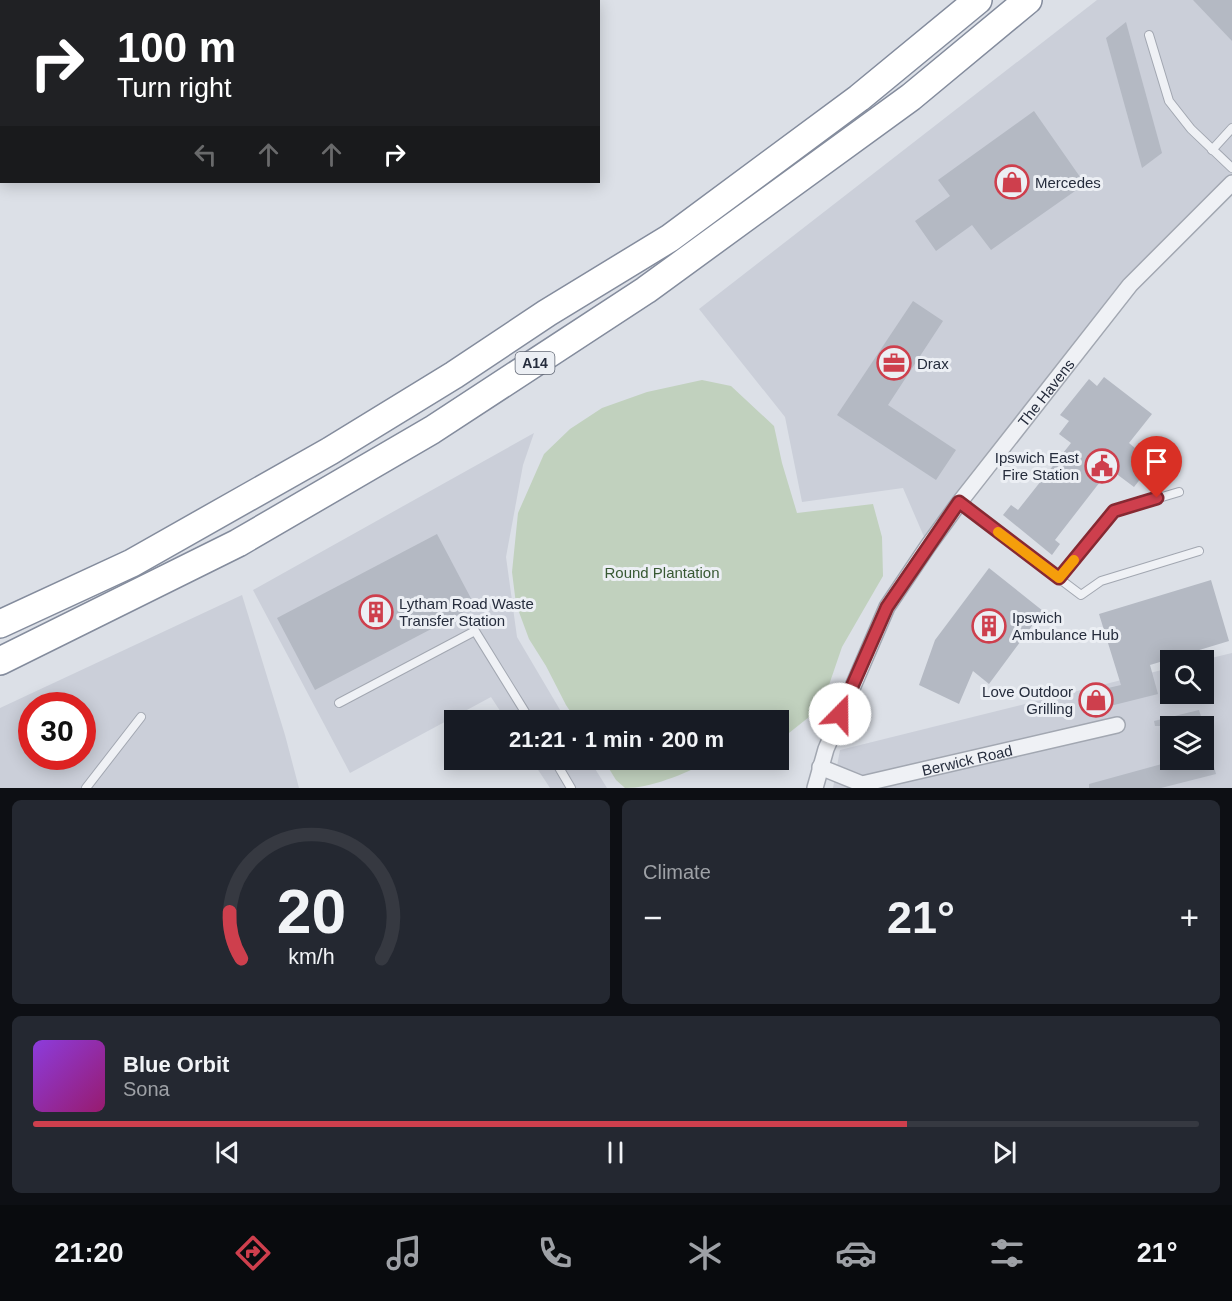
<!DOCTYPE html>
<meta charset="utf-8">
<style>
body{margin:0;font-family:Arial,sans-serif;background:#242831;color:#f1f3f6;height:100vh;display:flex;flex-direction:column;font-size:22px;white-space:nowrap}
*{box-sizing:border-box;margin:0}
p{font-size:20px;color:#9ea1a6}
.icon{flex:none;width:33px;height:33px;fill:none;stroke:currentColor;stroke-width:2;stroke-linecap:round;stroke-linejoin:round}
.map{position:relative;height:788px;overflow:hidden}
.panel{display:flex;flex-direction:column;gap:12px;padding:12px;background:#0d0f14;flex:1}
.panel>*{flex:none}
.hud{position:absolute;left:0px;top:0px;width:600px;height:183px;box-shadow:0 3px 15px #0003;background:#202124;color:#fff;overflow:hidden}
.controls{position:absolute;left:1160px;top:650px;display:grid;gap:12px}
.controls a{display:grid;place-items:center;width:54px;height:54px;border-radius:0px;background:#171b24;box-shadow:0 3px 15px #0003;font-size:30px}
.speed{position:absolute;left:18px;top:692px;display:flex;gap:12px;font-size:30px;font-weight:700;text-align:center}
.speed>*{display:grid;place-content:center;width:78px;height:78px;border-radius:50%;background:#171b24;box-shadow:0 3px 15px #0003;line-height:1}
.speed .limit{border:9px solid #d22;background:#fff;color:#111}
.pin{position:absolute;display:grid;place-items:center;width:51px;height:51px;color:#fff;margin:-62px -26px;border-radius:50% 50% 50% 0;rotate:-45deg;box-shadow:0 0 6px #0007}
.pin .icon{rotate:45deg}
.me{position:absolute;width:66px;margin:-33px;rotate:22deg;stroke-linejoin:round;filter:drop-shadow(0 0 4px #0008)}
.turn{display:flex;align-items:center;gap:21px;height:126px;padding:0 18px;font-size:27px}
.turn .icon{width:78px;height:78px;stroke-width:2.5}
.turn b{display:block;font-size:42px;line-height:51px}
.lanes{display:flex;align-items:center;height:57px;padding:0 18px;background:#0003;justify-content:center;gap:30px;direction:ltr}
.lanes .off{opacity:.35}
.big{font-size:45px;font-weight:600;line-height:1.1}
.panel .widget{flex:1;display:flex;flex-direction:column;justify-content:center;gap:9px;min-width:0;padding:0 21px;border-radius:9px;background:#242831}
.panel .dial{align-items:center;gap:0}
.dial svg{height:156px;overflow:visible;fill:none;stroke:#363941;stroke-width:7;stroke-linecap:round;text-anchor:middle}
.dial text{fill:#f1f3f6;stroke:none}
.song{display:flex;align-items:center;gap:18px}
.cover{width:72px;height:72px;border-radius:9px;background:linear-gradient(135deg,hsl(270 70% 55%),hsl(320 70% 35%))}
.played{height:6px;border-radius:3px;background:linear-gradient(90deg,#ce3f4d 75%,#363941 75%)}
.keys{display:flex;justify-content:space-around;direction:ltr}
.heat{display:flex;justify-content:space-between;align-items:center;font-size:33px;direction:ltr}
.panel .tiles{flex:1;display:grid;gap:12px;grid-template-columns:1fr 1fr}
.widget:last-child{grid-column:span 2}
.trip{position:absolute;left:444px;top:710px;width:345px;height:60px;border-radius:0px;background:#171b24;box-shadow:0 3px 15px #0003;font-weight:600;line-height:60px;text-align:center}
.tabs{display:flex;height:96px;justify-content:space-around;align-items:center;background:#090b0e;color:#9ea1a6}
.tabs .icon{width:42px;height:42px}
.tabs .on{color:#ce3f4d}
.tabs b{font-size:27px;color:#f1f3f6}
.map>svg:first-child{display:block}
.built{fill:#cbcfd9;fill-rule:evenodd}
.green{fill:#c1d1be}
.building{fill:#b4b9c3}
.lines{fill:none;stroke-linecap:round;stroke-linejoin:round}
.lane-casing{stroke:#a2a7b1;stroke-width:10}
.street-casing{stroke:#a2a7b1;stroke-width:18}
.highway-casing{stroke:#848c9d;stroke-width:30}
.lane{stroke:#eff1f5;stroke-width:8}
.street{stroke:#eff1f5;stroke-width:15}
.highway{stroke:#fff;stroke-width:27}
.route-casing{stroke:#862932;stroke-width:15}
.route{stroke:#ce3f4d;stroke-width:10}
.slow{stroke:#f59e0b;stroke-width:10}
.labels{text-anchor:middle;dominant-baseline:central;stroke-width:6;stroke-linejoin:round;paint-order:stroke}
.shield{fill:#eceff4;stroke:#616774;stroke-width:1.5}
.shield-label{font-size:14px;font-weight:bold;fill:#262d3d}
.poi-label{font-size:15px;fill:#262d3d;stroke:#eceff4;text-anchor:start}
.street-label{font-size:15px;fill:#262d3d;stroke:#eceff4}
.park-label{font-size:15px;fill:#385933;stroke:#eceff4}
</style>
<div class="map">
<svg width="1232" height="788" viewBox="0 0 1232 788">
<rect width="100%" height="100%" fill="#dce0e7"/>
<g class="built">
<path d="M 1097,0 L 1232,0 L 1232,183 L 1130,285 L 928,546 L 903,488 L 802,502 L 785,417 L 699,309 Z"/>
<path d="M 534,433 L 523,465 L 506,557 L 517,637 L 566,720 L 506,720 L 491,697 L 350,773 L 253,590 Z"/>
<path d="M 242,595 L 285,735 L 299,788 L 0,788 L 0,708 ZM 32,705 L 82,705 L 82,756 L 32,756 Z"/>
<path d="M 1232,653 L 1232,788 L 833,788 L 840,750 L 1170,668 L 1170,693 L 1203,693 L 1203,660 ZM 1170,726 L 1203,726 L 1203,759 L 1170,759 Z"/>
<path d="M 531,759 L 589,759 L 607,788 L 550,788 Z"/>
</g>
<g class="green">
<path d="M 702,380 L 731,386 L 774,426 L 782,463 L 797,513 L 873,504 L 882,537 L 883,576 L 842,647 L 829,685 L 809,717 L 789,733 L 779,736 L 778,720 L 576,720 L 566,705 L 546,666 L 529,639 L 516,604 L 512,572 L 518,513 L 544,454 L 570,429 L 602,408 L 647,392 Z"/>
<path d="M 603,759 L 713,759 C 689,772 653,788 625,788 L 616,780 Z"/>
</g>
<g class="building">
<path d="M 1193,0 L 1232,0 L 1232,41 Z"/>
<path d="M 1126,22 L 1162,153 L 1142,168 L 1106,38 Z"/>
<path d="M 1034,111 L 1085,184 L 991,250 L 972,225 L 936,251 L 915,221 L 950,196 L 938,180 Z"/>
<path d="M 913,301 L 943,321 L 888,405 L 956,450 L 936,480 L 837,415 Z"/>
<path d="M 1104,377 L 1152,414 L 1129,443 L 1153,463 L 1134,487 L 1110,469 L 1055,540 L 1060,544 L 1052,555 L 1003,515 L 1011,505 L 1018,510 L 1071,443 L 1059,434 L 1069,421 L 1060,415 L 1089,379 L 1097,386 Z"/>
<path d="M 437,534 L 475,606 L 315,690 L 277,618 Z"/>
<path d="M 989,568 L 1043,611 L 989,684 L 973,671 L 959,704 L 919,685 L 935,640 Z"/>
<path d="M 1211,580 L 1229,641 L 1150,665 L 1158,694 L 1086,712 L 1082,694 L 1121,685 L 1099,614 Z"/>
<path d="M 1199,710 L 1204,726 L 1155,726 L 1154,721 Z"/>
<path d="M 1180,759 L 1212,759 L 1216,774 L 1161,788 L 1089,788 L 1089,784 Z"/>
</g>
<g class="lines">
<defs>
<g id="lane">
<path d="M 1149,35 L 1169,101 L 1191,129 L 1232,168"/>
<path d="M 1212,150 L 1232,128"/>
<path d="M 959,503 L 1081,595 L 1101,581 L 1199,551"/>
<path d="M 1059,578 L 1115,511 L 1179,492"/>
<path d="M 339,703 L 475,631 L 530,720"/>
<path d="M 554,759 L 571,788"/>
<path d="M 86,788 L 141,717"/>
</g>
<g id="street">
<path id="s1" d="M 820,767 L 862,784 L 1117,725"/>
<path id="s2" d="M 815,788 L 826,749 L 887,607 L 928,546 L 959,503 L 1130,285 L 1232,183"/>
</g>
<g id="highway">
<path d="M 0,624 L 132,563 L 330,451 L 454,375 L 547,313 L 670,238 L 859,98 L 978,0"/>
<path d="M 0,661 L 238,543 L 432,430 L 646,290 L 911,97 L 1028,0"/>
</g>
</defs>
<use href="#lane" class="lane-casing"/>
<use href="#street" class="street-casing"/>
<use href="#highway" class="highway-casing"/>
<use href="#lane" class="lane"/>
<use href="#street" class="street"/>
<use href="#highway" class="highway"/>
</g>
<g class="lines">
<defs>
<path id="route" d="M 840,714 L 887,607 L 959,502 L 1059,578 L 1114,511 L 1157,498"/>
</defs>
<use href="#route" class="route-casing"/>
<use href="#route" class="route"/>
<path class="slow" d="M 998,532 L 1059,578 L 1074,560"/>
</g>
<defs>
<symbol id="shop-ring" viewBox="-11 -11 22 22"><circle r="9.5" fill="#eceff4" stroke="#ce3f4d" stroke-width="1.5"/><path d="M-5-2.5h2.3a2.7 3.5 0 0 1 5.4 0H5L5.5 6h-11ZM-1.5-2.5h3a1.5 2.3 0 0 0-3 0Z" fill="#ce3f4d"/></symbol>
<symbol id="office-ring" viewBox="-11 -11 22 22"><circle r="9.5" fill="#eceff4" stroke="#ce3f4d" stroke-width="1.5"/><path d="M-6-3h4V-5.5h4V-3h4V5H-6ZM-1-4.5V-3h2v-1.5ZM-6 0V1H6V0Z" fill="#ce3f4d"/></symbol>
<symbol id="civic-ring" viewBox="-11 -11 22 22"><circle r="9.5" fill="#eceff4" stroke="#ce3f4d" stroke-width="1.5"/><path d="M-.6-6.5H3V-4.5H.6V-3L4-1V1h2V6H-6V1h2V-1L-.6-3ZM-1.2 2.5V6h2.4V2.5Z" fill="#ce3f4d"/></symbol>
<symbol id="building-ring" viewBox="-11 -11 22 22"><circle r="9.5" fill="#eceff4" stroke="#ce3f4d" stroke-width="1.5"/><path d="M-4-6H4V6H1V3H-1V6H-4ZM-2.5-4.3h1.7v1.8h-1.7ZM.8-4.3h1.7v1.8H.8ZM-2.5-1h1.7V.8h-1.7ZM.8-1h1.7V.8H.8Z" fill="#ce3f4d"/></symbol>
</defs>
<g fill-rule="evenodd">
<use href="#shop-ring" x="993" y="163" width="38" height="38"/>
<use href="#office-ring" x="875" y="344" width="38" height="38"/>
<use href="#civic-ring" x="1083" y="447" width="38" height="38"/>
<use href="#building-ring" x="357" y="593" width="38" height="38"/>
<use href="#building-ring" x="970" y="607" width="38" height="38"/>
<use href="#shop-ring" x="1077" y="681" width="38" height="38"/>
</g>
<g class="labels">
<rect class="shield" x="515.5" y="352" width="39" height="22" rx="4.5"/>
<g class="shield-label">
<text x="535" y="363">A14</text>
</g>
<g class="poi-label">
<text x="1035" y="182">Mercedes</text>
<text x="917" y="363">Drax</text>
<text x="1079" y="457" text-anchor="end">Ipswich East<tspan x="1079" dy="17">Fire Station</tspan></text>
<text x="399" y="603">Lytham Road Waste<tspan x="399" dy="17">Transfer Station</tspan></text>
<text x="1012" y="617">Ipswich<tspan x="1012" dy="17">Ambulance Hub</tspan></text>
<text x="1073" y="691" text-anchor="end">Love Outdoor<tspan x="1073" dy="17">Grilling</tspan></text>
</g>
<g class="street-label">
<text stroke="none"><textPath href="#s2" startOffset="462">The Havens</textPath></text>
<text stroke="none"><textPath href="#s1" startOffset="153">Berwick Road</textPath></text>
</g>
<g class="park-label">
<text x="662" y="572">Round Plantation</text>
</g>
</g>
</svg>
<div class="controls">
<a><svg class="icon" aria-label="search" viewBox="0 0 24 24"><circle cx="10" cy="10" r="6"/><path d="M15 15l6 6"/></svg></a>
<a><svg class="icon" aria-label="layers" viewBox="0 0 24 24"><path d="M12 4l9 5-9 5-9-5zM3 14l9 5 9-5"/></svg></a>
</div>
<div class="speed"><div class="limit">30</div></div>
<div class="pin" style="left:1157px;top:498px;background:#d93025"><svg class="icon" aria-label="arrive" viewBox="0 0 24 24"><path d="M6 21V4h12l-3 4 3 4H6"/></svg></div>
<svg class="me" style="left:840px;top:714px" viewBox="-20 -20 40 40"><circle r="19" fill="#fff"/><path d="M0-13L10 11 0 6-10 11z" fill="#ce3f4d"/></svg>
<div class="trip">21:21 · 1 min · 200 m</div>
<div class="hud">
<div class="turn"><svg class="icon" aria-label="right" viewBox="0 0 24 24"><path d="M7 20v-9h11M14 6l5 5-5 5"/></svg><div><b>100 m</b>Turn right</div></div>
<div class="lanes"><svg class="icon off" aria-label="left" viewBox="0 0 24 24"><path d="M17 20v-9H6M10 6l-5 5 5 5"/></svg><svg class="icon off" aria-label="ahead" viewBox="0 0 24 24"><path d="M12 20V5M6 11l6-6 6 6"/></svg><svg class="icon off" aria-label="ahead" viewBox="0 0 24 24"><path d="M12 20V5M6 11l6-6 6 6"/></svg><svg class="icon" aria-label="right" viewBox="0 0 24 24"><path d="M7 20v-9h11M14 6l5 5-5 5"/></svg></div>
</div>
</div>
<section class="panel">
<div class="tiles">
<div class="widget dial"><svg viewBox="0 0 100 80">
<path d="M14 69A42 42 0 1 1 86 69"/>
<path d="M14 69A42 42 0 0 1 8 45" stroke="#ce3f4d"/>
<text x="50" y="56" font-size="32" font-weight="700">20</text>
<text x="50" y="72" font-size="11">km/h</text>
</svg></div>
<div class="widget"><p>Climate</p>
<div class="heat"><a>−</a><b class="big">21°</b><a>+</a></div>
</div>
<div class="widget">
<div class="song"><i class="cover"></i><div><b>Blue Orbit</b><p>Sona</p></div></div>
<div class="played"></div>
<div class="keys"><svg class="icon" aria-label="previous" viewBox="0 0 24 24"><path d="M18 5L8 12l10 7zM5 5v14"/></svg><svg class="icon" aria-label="pause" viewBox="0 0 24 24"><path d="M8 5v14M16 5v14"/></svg><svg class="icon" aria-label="next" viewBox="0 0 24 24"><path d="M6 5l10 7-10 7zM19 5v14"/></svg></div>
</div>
</div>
</section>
<nav class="tabs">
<b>21:20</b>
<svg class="icon on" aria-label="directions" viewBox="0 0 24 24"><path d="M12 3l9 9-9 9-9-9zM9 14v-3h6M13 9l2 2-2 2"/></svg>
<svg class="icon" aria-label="music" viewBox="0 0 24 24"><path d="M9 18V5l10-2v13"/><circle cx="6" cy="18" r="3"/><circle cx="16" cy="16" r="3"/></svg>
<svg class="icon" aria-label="phone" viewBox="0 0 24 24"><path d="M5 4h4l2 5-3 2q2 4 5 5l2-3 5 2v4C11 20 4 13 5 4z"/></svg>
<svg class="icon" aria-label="climate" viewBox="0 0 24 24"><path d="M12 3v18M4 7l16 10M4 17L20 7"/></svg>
<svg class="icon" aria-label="car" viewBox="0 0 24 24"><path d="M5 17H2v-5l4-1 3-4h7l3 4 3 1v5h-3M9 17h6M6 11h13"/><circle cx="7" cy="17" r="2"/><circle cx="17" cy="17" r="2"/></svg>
<svg class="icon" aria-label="filters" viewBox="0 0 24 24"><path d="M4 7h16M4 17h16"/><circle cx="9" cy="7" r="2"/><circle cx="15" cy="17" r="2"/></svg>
<b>21°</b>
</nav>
